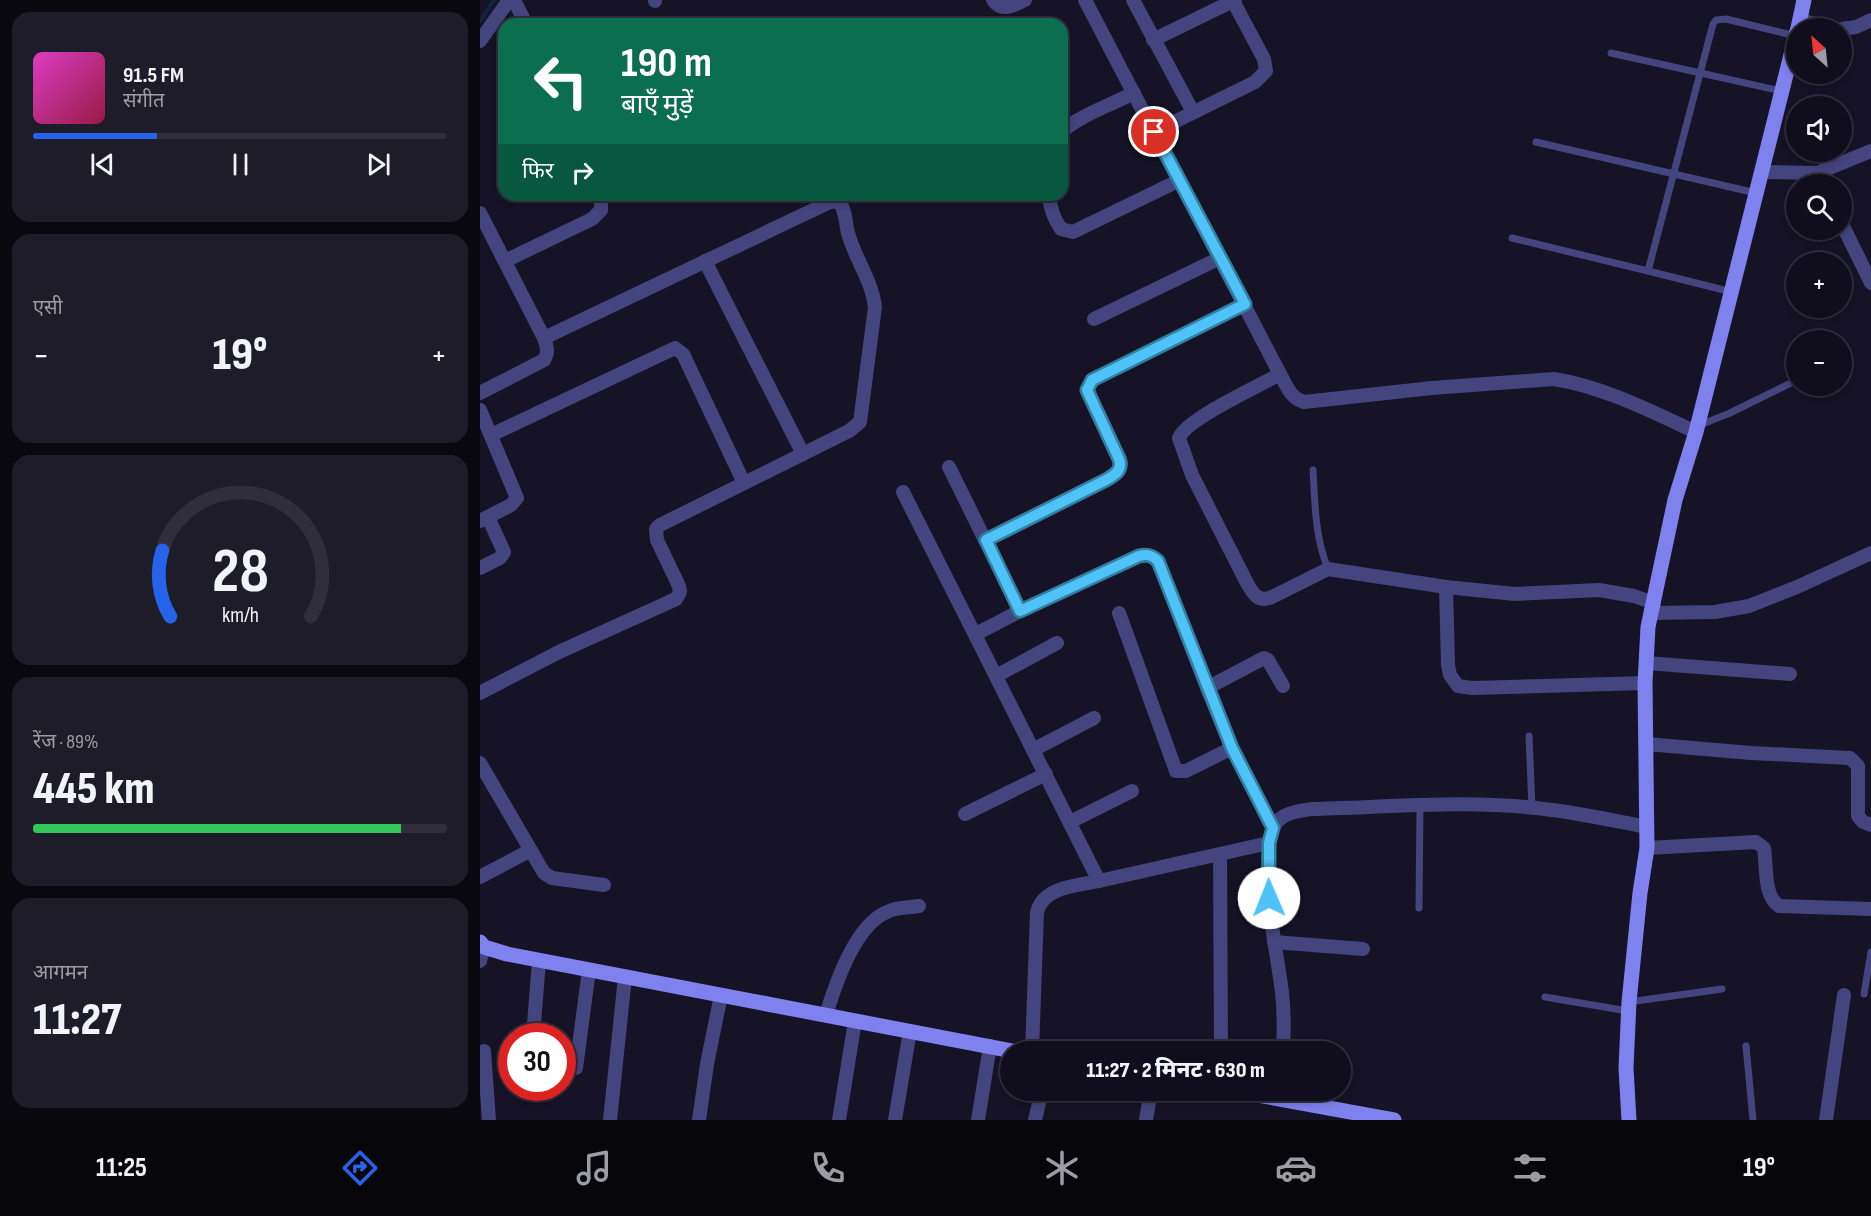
<!DOCTYPE html>
<html lang="hi">
<meta charset="utf-8">
<style>
body{margin:0;font-family:"Sofia Sans Condensed","Noto Sans Devanagari",sans-serif;background:#1e1c29;color:#f1f3f6;height:100vh;display:flex;flex-direction:column;font-size:22px;white-space:nowrap}
*{box-sizing:border-box;margin:0}
p{font-size:20px;color:#9c9ca3}
.icon{flex:none;width:33px;height:33px;fill:none;stroke:currentColor;stroke-width:2;stroke-linecap:round;stroke-linejoin:round}
.map{position:relative;flex:1;overflow:hidden}
.panel{display:flex;flex-direction:column;gap:12px;padding:12px;background:#09080f;width:480px}
.panel>*{flex:none}
.top-card{position:absolute;left:18px;top:18px;width:570px;height:183px;border-radius:18px;box-shadow:0 3px 9px #0003,0 0 0 2px #302e3b;background:#0b6e4f;color:#fff;overflow:hidden}
.needle{width:39px;rotate:333deg}
.fabs{position:absolute;left:1306px;top:18px;display:grid;gap:12px}
.fabs a{display:grid;place-items:center;width:66px;height:66px;border-radius:50%;background:#100e1c;box-shadow:0 3px 9px #0003,0 0 0 2px #302e3b;font-size:30px}
.speed{position:absolute;left:18px;top:1023px;display:flex;gap:12px;font-size:30px;font-weight:700;text-align:center}
.speed>*{display:grid;place-content:center;width:78px;height:78px;border-radius:50%;background:#100e1c;box-shadow:0 3px 9px #0003,0 0 0 2px #302e3b;line-height:1}
.speed .limit{border:9px solid #d22;background:#fff;color:#111}
.pin{position:absolute;display:grid;place-items:center;width:51px;height:51px;color:#fff;margin:-26px;border:3px solid #fff;border-radius:50%;box-shadow:0 2px 6px #0007}
.me{position:absolute;width:66px;margin:-33px;rotate:359deg;stroke-linejoin:round;filter:drop-shadow(0 0 4px #0008)}
.turn{display:flex;align-items:center;gap:21px;height:126px;padding:0 24px;font-size:27px}
.turn .icon{width:78px;height:78px;stroke-width:2.5}
.turn b{display:block;font-size:42px;line-height:51px}
.then{display:flex;align-items:center;height:57px;padding:0 24px;background:#0003;gap:12px;font-size:22px}
.big{font-size:45px;font-weight:800;line-height:1.1}
.panel .card{flex:1;display:flex;flex-direction:column;justify-content:center;gap:9px;min-width:0;padding:0 21px;border-radius:18px;background:#1e1c29}
.panel .dial{align-items:center;gap:0}
.dial svg{height:156px;overflow:visible;fill:none;stroke:#302e3b;stroke-width:7;stroke-linecap:round;text-anchor:middle}
.dial text{fill:#f1f3f6;stroke:none}
.song{display:flex;align-items:center;gap:18px}
.cover{width:72px;height:72px;border-radius:9px;background:linear-gradient(135deg,hsl(310 70% 55%),hsl(340 70% 35%))}
.played{height:6px;border-radius:3px;background:linear-gradient(90deg,#2563eb 30%,#302e3b 30%)}
.keys{display:flex;justify-content:space-around;direction:ltr}
.heat{display:flex;justify-content:space-between;align-items:center;font-size:33px;direction:ltr}
.charge{height:9px;border-radius:4px;background:linear-gradient(90deg,#34c759 89%,#302e3b 0)}
.trip{position:absolute;left:520px;top:1041px;width:351px;height:60px;border-radius:30px;background:#100e1c;box-shadow:0 3px 9px #0003,0 0 0 2px #302e3b;font-weight:800;line-height:60px;text-align:center}
.tabs{display:flex;height:96px;justify-content:space-around;align-items:center;background:#06060b;color:#9c9ca3}
.tabs .icon{width:42px;height:42px}
.tabs .active{color:#2563eb}
.tabs b{font-size:27px;color:#f1f3f6}
main{display:flex;flex:1;min-height:0}
.map>svg:first-child{display:block}
.lines{fill:none;stroke-linecap:round;stroke-linejoin:round}
.stream{stroke:#11243f;stroke-width:4}
.lane{stroke:#44447e;stroke-width:7}
.street{stroke:#44447e;stroke-width:14}
.secondary{stroke:#7f81ee;stroke-width:15}
.route-casing{stroke:#337fa1;stroke-width:15}
.route{stroke:#4fc3f7;stroke-width:10}
</style>
<main>
<section class="panel">
<div class="card">
<div class="song"><i class="cover"></i><div><b>91.5 FM</b><p>संगीत</p></div></div>
<div class="played"></div>
<div class="keys"><svg class="icon" aria-label="previous" viewBox="0 0 24 24"><path d="M18 5L8 12l10 7zM5 5v14"/></svg><svg class="icon" aria-label="pause" viewBox="0 0 24 24"><path d="M8 5v14M16 5v14"/></svg><svg class="icon" aria-label="next" viewBox="0 0 24 24"><path d="M6 5l10 7-10 7zM19 5v14"/></svg></div>
</div>
<div class="card"><p>एसी</p>
<div class="heat"><a>−</a><b class="big">19°</b><a>+</a></div>
</div>
<div class="card dial"><svg viewBox="0 0 100 80">
<path d="M14 69A42 42 0 1 1 86 69"/>
<path d="M14 69A42 42 0 0 1 10 35" stroke="#2563eb"/>
<text x="50" y="56" font-size="32" font-weight="700">28</text>
<text x="50" y="72" font-size="11">km/h</text>
</svg></div>
<div class="card"><p>रेंज · 89%</p><b class="big">445 km</b><div class="charge"></div></div>
<div class="card"><p>आगमन</p><b class="big">11:27</b></div>
</section>
<div class="map">
<svg width="1391" height="1120" viewBox="0 0 1391 1120">
<rect width="100%" height="100%" fill="#151325"/>
<g class="lines">
<path class="stream" d="M 0,21 L 14,0"/>
<g class="lane">
<path d="M 1131,53 L 1301,91"/>
<path d="M 1056,142 L 1276,193"/>
<path d="M 1032,238 L 1168,271"/>
<path d="M 1252,292 L 1168,271 L 1233,24 L 1236,20 L 1246,19 L 1316,36"/>
<path d="M 1362,357 L 1368,354"/>
<path d="M 1220,425 L 1250,413 L 1317,380"/>
<path d="M 833,470 C 835,505 835,537 848,569"/>
<path d="M 1049,736 L 1052,808"/>
<path d="M 939,908 L 940,807"/>
<path d="M 1384,994 L 1391,952"/>
<path d="M 1065,997 L 1148,1011"/>
<path d="M 1149,1002 L 1242,989"/>
<path d="M 1266,1046 L 1273,1120"/>
</g>
<g class="street">
<path d="M 34,0 L 46,24"/>
<path d="M 175,0 L 175,1"/>
<path d="M 513,0 C 522,13 534,5 545,0"/>
<path d="M 605,0 L 800,374 C 807,386 810,398 824,402 L 952,388 L 1074,379 C 1124,387 1170,411 1216,432"/>
<path d="M 653,0 L 713,112"/>
<path d="M 1320,20 L 1349,28"/>
<path d="M 1362,29 L 1376,27 L 1391,20"/>
<path d="M 673,40 L 755,0"/>
<path d="M 0,41 L 29,0"/>
<path d="M 582,132 C 596,117 635,103 654,93"/>
<path d="M 674,132 L 775,82 L 786,71 L 784,59 L 753,1"/>
<path d="M 1282,172 L 1337,173 L 1391,151"/>
<path d="M 569,195 C 570,208 574,219 581,229 L 593,232 L 700,180"/>
<path d="M 0,213 L 64,338"/>
<path d="M 1362,224 L 1391,283"/>
<path d="M 25,261 L 112,219 L 121,210 L 121,195"/>
<path d="M 225,261 L 323,454"/>
<path d="M 614,319 L 740,258"/>
<path d="M 800,374 C 779,386 706,419 699,438 L 712,475 L 767,583 C 773,594 778,603 792,597 L 848,569 L 966,587 L 1035,594 L 1119,590 L 1154,596 L 1174,603"/>
<path d="M 0,393 L 64,360 C 69,352 67,347 64,338 L 350,202 L 359,201 C 366,211 365,221 368,233 C 375,259 392,280 395,307 L 380,422 L 369,431 L 180,525 L 176,529 L 177,540 L 199,586 L 200,592 L 196,599 L 79,652 L 0,693"/>
<path d="M 0,410 L 37,498 L 31,505 L 0,521"/>
<path d="M 11,435 L 195,348 L 203,354 L 264,483"/>
<path d="M 469,467 L 540,611"/>
<path d="M 423,492 L 619,881 C 597,886 564,886 557,912 L 552,1052"/>
<path d="M 506,540 L 626,480 L 638,471 L 641,464 L 640,459 L 607,390 L 612,380 L 765,304"/>
<path d="M 0,568 L 20,558 L 24,552 L 8,517"/>
<path d="M 966,587 L 968,665 L 970,675 L 978,686 L 992,688 L 1165,683"/>
<path d="M 639,613 L 696,771 L 706,771 L 752,748"/>
<path d="M 1171,613 L 1235,612 L 1269,606 L 1317,587 L 1391,553"/>
<path d="M 496,634 L 540,611 L 659,556 C 671,554 676,558 681,568 L 727,688 L 752,748 L 793,828"/>
<path d="M 1166,663 L 1310,674"/>
<path d="M 516,676 L 577,643"/>
<path d="M 727,688 L 784,658 L 788,660 L 803,686"/>
<path d="M 1166,744 L 1271,753 L 1370,758 L 1378,766 L 1378,816 L 1383,822 L 1391,825"/>
<path d="M 553,750 L 614,718"/>
<path d="M 0,763 L 64,873 L 72,878 L 124,885"/>
<path d="M 485,814 L 566,774"/>
<path d="M 590,822 L 652,791"/>
<path d="M 1167,848 L 1276,842 L 1284,848 C 1287,866 1283,895 1299,906 L 1391,909"/>
<path d="M 740,854 L 741,1052"/>
<path d="M 0,877 L 49,851"/>
<path d="M 619,881 L 789,843"/>
<path d="M 794,942 L 883,949"/>
<path d="M 0,961 L 4,947"/>
<path d="M 346,1015 C 355,985 375,925 407,912 C 416,907 428,908 439,906"/>
<path d="M 53,1036 L 59,961"/>
<path d="M 4,1051 L 9,1120"/>
<path d="M 803,1052 C 804,1032 804,1011 802,992 C 796,947 786,905 788,860 C 789,849 789,838 793,828 C 800,813 817,811 832,809 C 911,807 993,799 1072,810 C 1104,814 1135,821 1167,827"/>
<path d="M 96,1068 L 109,970"/>
<path d="M 130,1120 L 145,977"/>
<path d="M 219,1120 L 227,1064 L 241,995"/>
<path d="M 359,1120 L 375,1021"/>
<path d="M 415,1120 L 430,1031"/>
<path d="M 498,1120 L 510,1046"/>
<path d="M 555,1120 L 562,1090"/>
<path d="M 666,1120 L 671,1090"/>
<path d="M 1346,1120 L 1364,995"/>
</g>
<g class="secondary">
<path d="M 1318,28 L 1324,0"/>
<path d="M 0,942 L 4,947 L 27,954 L 537,1052"/>
<path d="M 750,1090 L 914,1120"/>
<path d="M 1149,1120 L 1146,1068 L 1149,1002 L 1160,893 L 1167,848 L 1165,683 L 1168,627 L 1195,500 L 1216,432 L 1317,31"/>
</g>
</g>
<g class="lines">
<defs>
<path id="route" d="M 674,132 L 765,304 L 612,380 L 607,390 L 639,459 C 643,470 635,475 626,480 L 506,540 L 540,611 L 659,556 C 667,554 672,555 678,561 L 752,748 L 793,828 L 789,843 L 789,898"/>
</defs>
<use href="#route" class="route-casing"/>
<use href="#route" class="route"/>
</g>
</svg>
<div class="fabs">
<a><svg class="needle" viewBox="-14 -14 28 28"><path d="M0-13l5 13h-10z" fill="#e53935"/><path d="M0 13l5-13h-10z" fill="#9c9ca3"/></svg></a>
<a><svg class="icon" aria-label="sound" viewBox="0 0 24 24"><path d="M4 9h4l5-4v14l-5-4H4zM17 9q2 3 0 6"/></svg></a>
<a><svg class="icon" aria-label="search" viewBox="0 0 24 24"><circle cx="10" cy="10" r="6"/><path d="M15 15l6 6"/></svg></a>
<a>+</a>
<a>−</a>
</div>
<div class="speed"><div class="limit">30</div></div>
<div class="pin" style="left:674px;top:132px;background:#d93025"><svg class="icon" aria-label="arrive" viewBox="0 0 24 24"><path d="M6 21V4h12l-3 4 3 4H6"/></svg></div>
<svg class="me" style="left:789px;top:898px" viewBox="-20 -20 40 40"><circle r="19" fill="#fff"/><path d="M0-13L10 11 0 6-10 11z" fill="#4fc3f7"/></svg>
<div class="trip">11:27 · 2 मिनट · 630 m</div>
<div class="top-card">
<div class="turn"><svg class="icon" aria-label="left" viewBox="0 0 24 24"><path d="M17 20v-9H6M10 6l-5 5 5 5"/></svg><div><b>190 m</b>बाएँ मुड़ें</div></div>
<div class="then">फिर<svg class="icon" aria-label="right" viewBox="0 0 24 24"><path d="M7 20v-9h11M14 6l5 5-5 5"/></svg></div>
</div>
</div>
</main>
<nav class="tabs">
<b>11:25</b>
<svg class="icon active" aria-label="directions" viewBox="0 0 24 24"><path d="M12 3l9 9-9 9-9-9zM9 14v-3h6M13 9l2 2-2 2"/></svg>
<svg class="icon" aria-label="music" viewBox="0 0 24 24"><path d="M9 18V5l10-2v13"/><circle cx="6" cy="18" r="3"/><circle cx="16" cy="16" r="3"/></svg>
<svg class="icon" aria-label="phone" viewBox="0 0 24 24"><path d="M5 4h4l2 5-3 2q2 4 5 5l2-3 5 2v4C11 20 4 13 5 4z"/></svg>
<svg class="icon" aria-label="climate" viewBox="0 0 24 24"><path d="M12 3v18M4 7l16 10M4 17L20 7"/></svg>
<svg class="icon" aria-label="car" viewBox="0 0 24 24"><path d="M5 17H2v-5l4-1 3-4h7l3 4 3 1v5h-3M9 17h6M6 11h13"/><circle cx="7" cy="17" r="2"/><circle cx="17" cy="17" r="2"/></svg>
<svg class="icon" aria-label="filters" viewBox="0 0 24 24"><path d="M4 7h16M4 17h16"/><circle cx="9" cy="7" r="2"/><circle cx="15" cy="17" r="2"/></svg>
<b>19°</b>
</nav>
